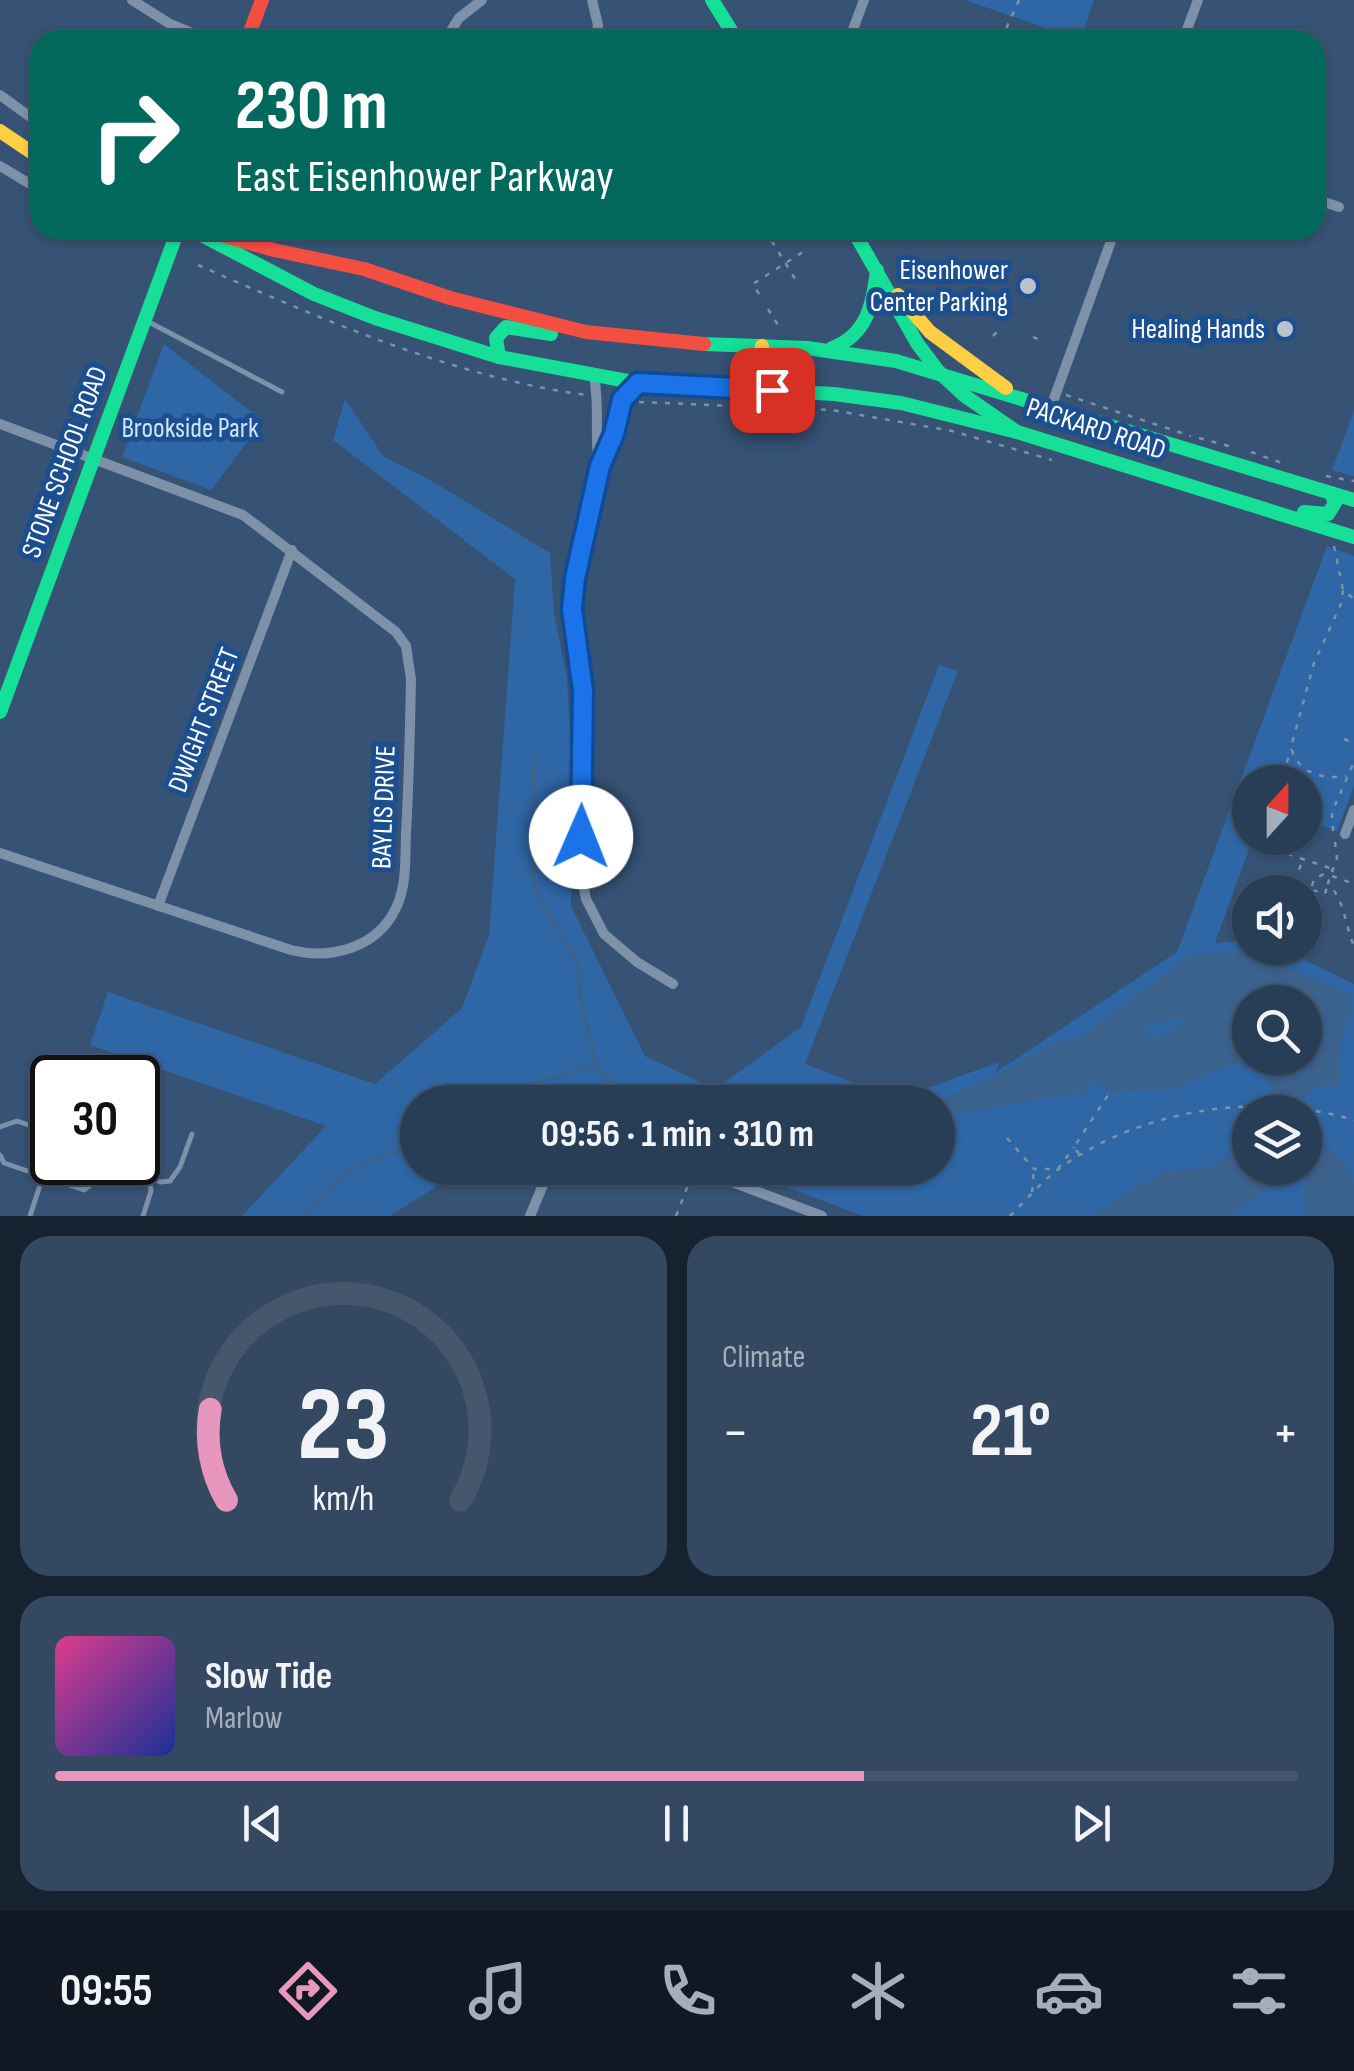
<!DOCTYPE html>
<meta charset="utf-8">
<style>
body{margin:0;font-family:"Sofia Sans Condensed",sans-serif;background:#344961;color:#f1f3f6;height:100vh;display:flex;flex-direction:column;font-size:38px;white-space:nowrap}
*{box-sizing:border-box;margin:0}
p{font-size:32px;color:#a5aeba}
.icon{flex:none;width:55px;height:55px;fill:none;stroke:currentColor;stroke-width:2;stroke-linecap:round;stroke-linejoin:round}
.map{position:relative;height:1216px;overflow:hidden}
.sheet{display:flex;flex-direction:column;gap:20px;padding:20px;background:#162230;flex:1}
.sheet>*{flex:none}
.banner{position:absolute;left:30px;top:30px;width:1295px;height:210px;border-radius:30px;box-shadow:0 2px 8px #0004,0 0 0 2px #44576d;background:#00695c;color:#fff;overflow:hidden}
.needle{width:65px;rotate:21deg}
.controls{position:absolute;left:1232px;top:765px;display:grid;gap:20px}
.controls a{display:grid;place-items:center;width:90px;height:90px;border-radius:50%;background:#283e57;box-shadow:0 2px 8px #0004,0 0 0 2px #44576d;font-size:50px}
.speed{position:absolute;left:30px;top:1055px;display:flex;gap:20px;font-size:50px;font-weight:700;text-align:center}
.speed>*{display:grid;place-content:center;width:130px;height:130px;border-radius:50%;background:#283e57;box-shadow:0 2px 8px #0004,0 0 0 2px #44576d;line-height:1}
.speed .limit{border:5px solid #111;border-radius:15px;background:#fff;color:#111}
.pin{position:absolute;display:grid;place-items:center;width:85px;height:85px;color:#fff;margin:-42px;border-radius:20px;box-shadow:0 5px 15px #0006}
.me{position:absolute;width:110px;margin:-55px;rotate:1deg;stroke-linejoin:round;filter:drop-shadow(0 0 8px #0008)}
.turn{display:flex;align-items:center;gap:35px;height:210px;padding:0 40px;font-size:45px}
.turn .icon{width:130px;height:130px;stroke-width:2.5}
.turn b{display:block;font-size:70px;line-height:85px}
.big{font-size:75px;font-weight:700;line-height:1.1}
.sheet .tile{flex:1;display:flex;flex-direction:column;justify-content:center;gap:15px;min-width:0;padding:0 35px;border-radius:30px;background:#344961}
.sheet .dial{align-items:center;gap:0}
.dial svg{height:260px;overflow:visible;fill:none;stroke:#44576d;stroke-width:7;stroke-linecap:round;text-anchor:middle}
.dial text{fill:#f1f3f6;stroke:none}
.song{display:flex;align-items:center;gap:30px}
.cover{width:120px;height:120px;border-radius:15px;background:linear-gradient(135deg,hsl(330 70% 55%),hsl(230 70% 35%))}
.played{height:10px;border-radius:5px;background:linear-gradient(90deg,#e797bd 65%,#44576d 65%)}
.keys{display:flex;justify-content:space-around;direction:ltr}
.heat{display:flex;justify-content:space-between;align-items:center;font-size:55px;direction:ltr}
.sheet .tiles{flex:1;display:grid;gap:20px;grid-template-columns:1fr 1fr}
.tile:last-child{grid-column:span 2}
.trip{position:absolute;left:400px;top:1085px;width:555px;height:100px;border-radius:50px;background:#283e57;box-shadow:0 2px 8px #0004,0 0 0 2px #44576d;font-weight:700;line-height:100px;text-align:center}
.dock{display:flex;height:160px;justify-content:space-around;align-items:center;background:#101923;color:#a5aeba}
.dock .icon{width:70px;height:70px}
.dock .on{color:#e797bd}
.dock b{font-size:45px;color:#f1f3f6}
.map>svg:first-child{display:block}
.green{fill:#2f66a5;fill-rule:evenodd}
.water{fill:#3b618d;fill-rule:evenodd}
.lines{fill:none;stroke-linecap:round;stroke-linejoin:round}
.stream{stroke:#3b618d;stroke-width:4}
.path{stroke:#7d92a8;stroke-width:2.5;stroke-dasharray:5 8;stroke-linecap:butt}
.lane{stroke:#7d92a8;stroke-width:5}
.street{stroke:#7d92a8;stroke-width:10}
.fast{stroke:#16e098;stroke-width:14}
.slow{stroke:#ffcf43;stroke-width:14}
.jam{stroke:#f24e42;stroke-width:14}
.route-casing{stroke:#114b97;stroke-width:25}
.route{stroke:#1a73e8;stroke-width:18}
.poi-dot{fill:#b9c2ce;stroke:#1b4f8f;stroke-width:4}
.labels{text-anchor:middle;dominant-baseline:central;stroke-width:10;stroke-linejoin:round;paint-order:stroke}
.poi-label{font-size:28px;fill:#fff;stroke:#1b4f8f;text-anchor:end}
.park-label{font-size:28px;fill:#cfe3fa;stroke:#1b4f8f}
.street-label{font-size:28px;fill:#fff;stroke:#1b4f8f}
</style>
<div class="map">
<svg width="1354" height="1216" viewBox="0 0 1354 1216">
<rect width="100%" height="100%" fill="#365274"/>
<g class="green">
<path d="M 965,0 L 1094,0 L 1080,40 Z"/>
<path d="M 164,344 L 263,421 L 211,490 L 122,457 Z"/>
<path d="M 345,399 L 384,457 L 432,481 L 550,553 L 554,613 L 567,679 L 571,746 L 571,906 L 645,1056 L 715,1089 L 801,1027 L 939,665 L 958,671 L 805,1064 L 897,1099 L 999,1062 L 996,1072 L 1177,952 L 1327,546 L 1354,556 L 1354,786 L 1337,831 L 1305,820 L 1305,782 L 1250,782 L 1250,838 L 1253,838 L 1215,943 L 1250,940 L 1250,948 L 1280,948 L 1354,984 L 1354,1216 L 863,1216 L 736,1168 L 938,1168 L 938,1117 L 981,1109 L 992,1078 L 937,1102 L 418,1102 L 418,1168 L 465,1168 L 390,1216 L 242,1216 L 326,1126 L 90,1045 L 108,992 L 375,1084 L 462,1008 L 489,935 L 515,579 L 333,440 ZM 1250,1002 L 1305,1002 L 1305,1058 L 1250,1058 ZM 1250,1112 L 1305,1112 L 1305,1168 L 1250,1168 Z"/>
<path d="M 1354,411 L 1354,476 L 1332,470 Z"/>
</g>
<g class="water">
<path d="M 1253,952 L 1351,995 L 1351,1013 L 1342,1034 L 1339,1086 L 1315,1086 L 1299,1103 L 1297,1112 L 1279,1112 L 1262,1070 L 1232,1063 L 1175,1089 L 1110,1092 L 1091,1078 L 1087,1095 L 1074,1093 L 938,1117 L 937,1102 L 993,1077 L 1056,1043 L 1083,1035 L 1191,954 ZM 1250,1002 L 1305,1002 L 1305,1058 L 1250,1058 ZM 1170,1019 L 1185,1019 L 1185,1024 L 1156,1038 L 1145,1035 L 1148,1026 Z"/>
<path d="M 1322,1142 C 1354,1166 1354,1177 1354,1216 L 1306,1216 C 1302,1184 1305,1170 1322,1142 Z"/>
<path d="M 1250,1146 L 1250,1168 L 1290,1168 L 1277,1182 L 1229,1216 L 1090,1216 L 1165,1171 L 1205,1168 Z"/>
</g>
<g class="lines">
<g class="stream">
<path d="M 533,758 L 533,877 L 541,900 L 578,964 L 581,1000 L 596,1065 L 611,1083 L 657,1102"/>
<path d="M 500,1102 L 536,1083 L 596,1065"/>
<path d="M 303,1216 C 343,1169 359,1161 418,1144"/>
</g>
<g class="path">
<path d="M 1001,40 L 1019,0"/>
<path d="M 765,230 L 797,282"/>
<path d="M 198,265 C 319,318 455,378 587,395"/>
<path d="M 759,294 L 753,284 L 806,250"/>
<path d="M 768,309 L 778,325"/>
<path d="M 993,336 L 1000,329"/>
<path d="M 1033,337 L 1038,339"/>
<path d="M 1066,395 L 1191,436"/>
<path d="M 639,402 L 832,410 L 952,431 L 1052,460"/>
<path d="M 1199,438 L 1236,448"/>
<path d="M 1251,452 L 1285,464"/>
<path d="M 1326,476 L 1354,481"/>
<path d="M 1334,546 L 1343,590 L 1354,599"/>
<path d="M 1343,590 L 1341,604 L 1314,663 L 1291,747 C 1297,773 1323,780 1346,776"/>
<path d="M 1344,739 L 1354,743"/>
<path d="M 1283,775 L 1291,749"/>
<path d="M 1333,831 L 1332,812 L 1354,762"/>
<path d="M 1335,842 L 1337,858 L 1328,883 C 1346,903 1344,923 1354,946"/>
<path d="M 1263,846 L 1333,869"/>
<path d="M 1332,876 L 1354,884"/>
<path d="M 1276,878 L 1325,894 L 1327,887"/>
<path d="M 1295,882 L 1302,861"/>
<path d="M 1312,886 L 1314,879 L 1332,870"/>
<path d="M 1007,1138 L 1034,1169 L 1058,1169 L 1074,1147"/>
<path d="M 1079,1154 L 1074,1147 L 1110,1092"/>
<path d="M 1032,1192 L 1034,1170"/>
<path d="M 676,1216 L 688,1185"/>
<path d="M 1010,1216 C 1026,1200 1042,1181 1060,1168 C 1142,1109 1258,1091 1354,1120"/>
</g>
<g class="lane">
<path d="M 147,321 L 282,392"/>
<path d="M 86,1078 L 91,1065"/>
<path d="M 0,1127 L 17,1121 L 52,1133"/>
<path d="M 0,1155 L 4,1163 L 84,1190 L 109,1170 L 112,1162"/>
<path d="M 111,1164 L 161,1182 L 170,1181 L 180,1167 L 192,1134"/>
<path d="M 30,1216 L 43,1176"/>
<path d="M 143,1216 L 151,1191 L 149,1178"/>
</g>
<g class="street">
<path d="M 132,0 L 170,24 L 209,40"/>
<path d="M 592,0 L 598,25 L 596,40"/>
<path d="M 445,40 L 459,18 L 482,0"/>
<path d="M 849,40 L 864,0"/>
<path d="M 1183,40 L 1198,0"/>
<path d="M 0,95 L 40,124"/>
<path d="M 0,166 L 40,190"/>
<path d="M 1315,199 L 1339,207"/>
<path d="M 594,377 C 600,406 594,436 599,465"/>
<path d="M 638,383 L 623,400 L 614,434 L 600,466 L 575,579 L 572,609 L 583,691 L 580,869 L 586,899 L 604,934 L 637,962 L 673,984"/>
<path d="M 1051,407 L 1115,230"/>
<path d="M 0,424 L 243,515 L 396,632 L 406,646 L 411,679 C 410,731 409,782 406,833 C 405,858 407,886 396,908 C 377,948 331,960 291,950 L 0,853"/>
<path d="M 1345,834 L 1354,810"/>
<path d="M 158,906 L 292,550"/>
<path d="M 695,1168 L 822,1216"/>
<path d="M 530,1216 L 550,1168"/>
</g>
<g class="fast">
<path d="M 712,0 L 737,40"/>
<path d="M 192,230 L 314,294 L 375,318 L 499,357 L 638,383 L 834,394 L 901,403 L 1017,432"/>
<path d="M 853,230 L 917,343 L 938,371 L 965,396 L 1017,432 L 1354,537"/>
<path d="M 704,344 L 807,348 L 896,361 L 1354,500"/>
<path d="M 832,348 C 867,335 873,304 877,270"/>
<path d="M 499,357 L 496,338 L 506,327 L 551,334"/>
<path d="M 1304,512 L 1328,514 L 1335,503 L 1331,493"/>
<path d="M 0,712 L 178,230"/>
</g>
<g class="slow">
<path d="M 0,131 L 40,158"/>
<path d="M 898,295 L 930,332 L 1006,388"/>
<path d="M 735,380 L 750,380 L 757,376 L 762,346"/>
</g>
<g class="jam">
<path d="M 247,40 L 262,0"/>
<path d="M 204,230 L 274,250 L 364,269 L 450,298 L 586,332 L 704,344"/>
</g>
</g>
<g class="lines">
<defs>
<path id="route" d="M 581,837 L 583,691 L 572,609 L 575,578 L 600,466 L 614,434 L 622,400 L 638,383 L 772,390"/>
</defs>
<use href="#route" class="route-casing"/>
<use href="#route" class="route"/>
</g>
<g class="poi-dot">
<circle cx="1028" cy="286" r="10"/>
<circle cx="1285" cy="329" r="10"/>
</g>
<g class="labels">
<g class="poi-label">
<text x="1008" y="270">Eisenhower<tspan x="1008" dy="32">Center Parking</tspan></text>
<text x="1265" y="329">Healing Hands</text>
</g>
<g class="park-label">
<text x="190" y="428">Brookside Park</text>
</g>
<g class="street-label">
<text transform="translate(1096 429) rotate(18)">PACKARD ROAD</text>
<text transform="translate(65 462) rotate(-70)">STONE SCHOOL ROAD</text>
<text transform="translate(204 720) rotate(-69)">DWIGHT STREET</text>
<text transform="translate(384 807) rotate(-88)">BAYLIS DRIVE</text>
</g>
</g>
</svg>
<div class="controls">
<a><svg class="needle" viewBox="-14 -14 28 28"><path d="M0-13l5 13h-10z" fill="#e53935"/><path d="M0 13l5-13h-10z" fill="#a5aeba"/></svg></a>
<a><svg class="icon" aria-label="sound" viewBox="0 0 24 24"><path d="M4 9h4l5-4v14l-5-4H4zM17 9q2 3 0 6"/></svg></a>
<a><svg class="icon" aria-label="search" viewBox="0 0 24 24"><circle cx="10" cy="10" r="6"/><path d="M15 15l6 6"/></svg></a>
<a><svg class="icon" aria-label="layers" viewBox="0 0 24 24"><path d="M12 4l9 5-9 5-9-5zM3 14l9 5 9-5"/></svg></a>
</div>
<div class="speed"><div class="limit">30</div></div>
<div class="pin" style="left:772px;top:390px;background:#d93025"><svg class="icon" aria-label="arrive" viewBox="0 0 24 24"><path d="M6 21V4h12l-3 4 3 4H6"/></svg></div>
<svg class="me" style="left:581px;top:837px" viewBox="-20 -20 40 40"><circle r="19" fill="#fff"/><path d="M0-13L10 11 0 6-10 11z" fill="#1a73e8"/></svg>
<div class="trip">09:56 · 1 min · 310 m</div>
<div class="banner">
<div class="turn"><svg class="icon" aria-label="right" viewBox="0 0 24 24"><path d="M7 20v-9h11M14 6l5 5-5 5"/></svg><div><b>230 m</b>East Eisenhower Parkway</div></div>
</div>
</div>
<section class="sheet">
<div class="tiles">
<div class="tile dial"><svg viewBox="0 0 100 80">
<path d="M14 69A42 42 0 1 1 86 69"/>
<path d="M14 69A42 42 0 0 1 9 41" stroke="#e797bd"/>
<text x="50" y="56" font-size="32" font-weight="700">23</text>
<text x="50" y="72" font-size="11">km/h</text>
</svg></div>
<div class="tile"><p>Climate</p>
<div class="heat"><a>−</a><b class="big">21°</b><a>+</a></div>
</div>
<div class="tile">
<div class="song"><i class="cover"></i><div><b>Slow Tide</b><p>Marlow</p></div></div>
<div class="played"></div>
<div class="keys"><svg class="icon" aria-label="previous" viewBox="0 0 24 24"><path d="M18 5L8 12l10 7zM5 5v14"/></svg><svg class="icon" aria-label="pause" viewBox="0 0 24 24"><path d="M8 5v14M16 5v14"/></svg><svg class="icon" aria-label="next" viewBox="0 0 24 24"><path d="M6 5l10 7-10 7zM19 5v14"/></svg></div>
</div>
</div>
</section>
<nav class="dock">
<b>09:55</b>
<svg class="icon on" aria-label="directions" viewBox="0 0 24 24"><path d="M12 3l9 9-9 9-9-9zM9 14v-3h6M13 9l2 2-2 2"/></svg>
<svg class="icon" aria-label="music" viewBox="0 0 24 24"><path d="M9 18V5l10-2v13"/><circle cx="6" cy="18" r="3"/><circle cx="16" cy="16" r="3"/></svg>
<svg class="icon" aria-label="phone" viewBox="0 0 24 24"><path d="M5 4h4l2 5-3 2q2 4 5 5l2-3 5 2v4C11 20 4 13 5 4z"/></svg>
<svg class="icon" aria-label="climate" viewBox="0 0 24 24"><path d="M12 3v18M4 7l16 10M4 17L20 7"/></svg>
<svg class="icon" aria-label="car" viewBox="0 0 24 24"><path d="M5 17H2v-5l4-1 3-4h7l3 4 3 1v5h-3M9 17h6M6 11h13"/><circle cx="7" cy="17" r="2"/><circle cx="17" cy="17" r="2"/></svg>
<svg class="icon" aria-label="filters" viewBox="0 0 24 24"><path d="M4 7h16M4 17h16"/><circle cx="9" cy="7" r="2"/><circle cx="15" cy="17" r="2"/></svg>
</nav>
